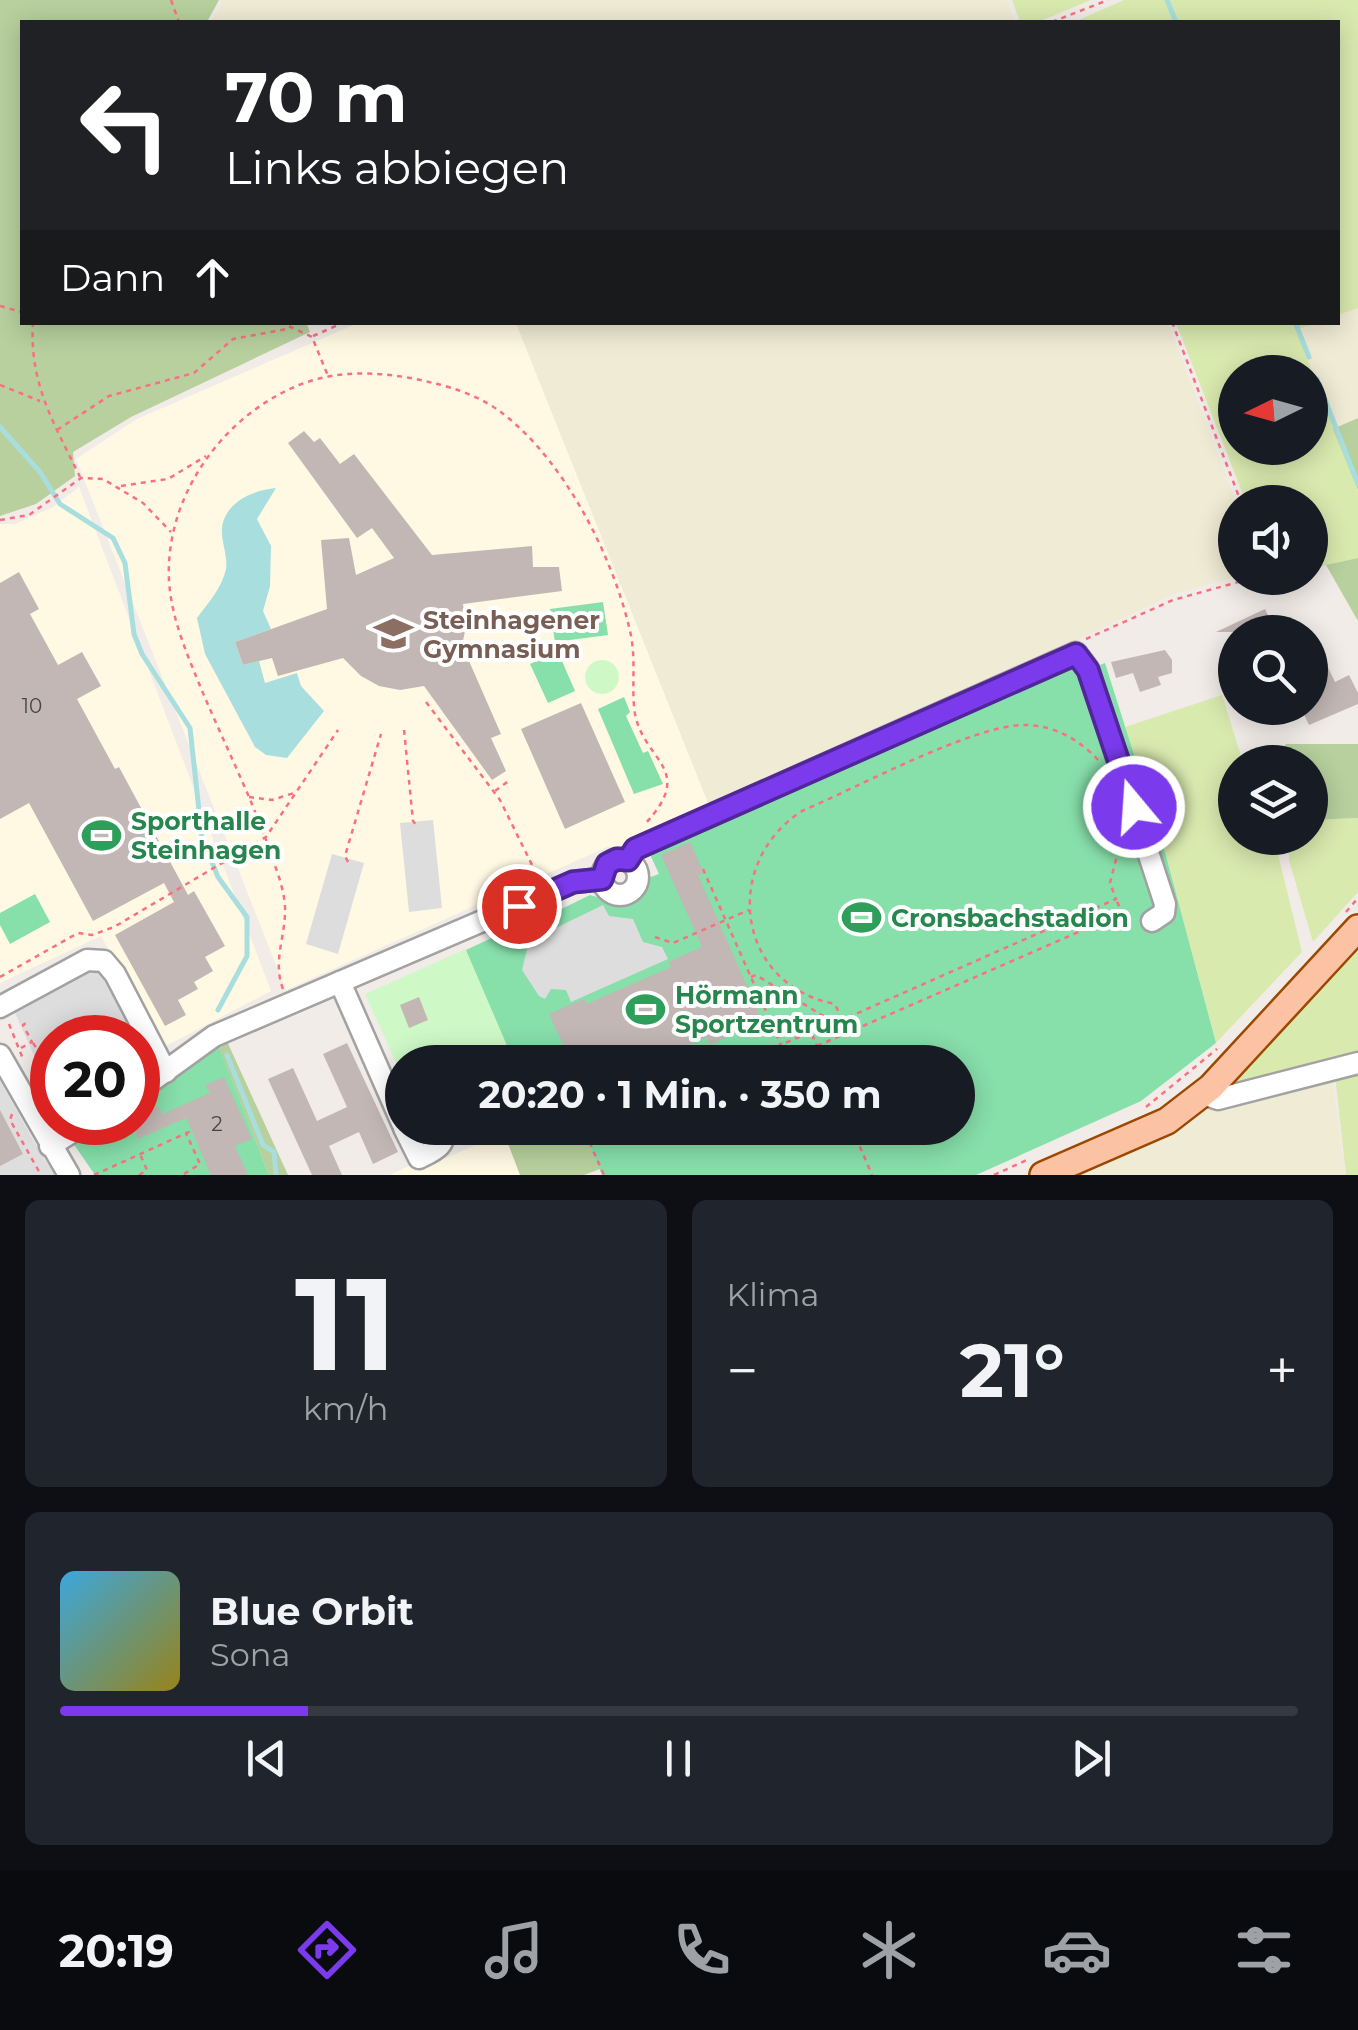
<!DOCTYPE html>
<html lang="de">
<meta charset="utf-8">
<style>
body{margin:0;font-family:Montserrat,sans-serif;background:#20242c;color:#f1f3f6;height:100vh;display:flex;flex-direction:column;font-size:38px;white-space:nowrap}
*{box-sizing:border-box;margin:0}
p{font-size:32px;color:#9ea1a6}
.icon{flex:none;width:55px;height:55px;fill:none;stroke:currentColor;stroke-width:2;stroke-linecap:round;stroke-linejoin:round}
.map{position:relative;height:1175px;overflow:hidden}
.side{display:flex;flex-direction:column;gap:25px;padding:25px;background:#0d0f14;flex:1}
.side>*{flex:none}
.guide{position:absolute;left:20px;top:20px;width:1320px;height:305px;border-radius:0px;box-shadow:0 5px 25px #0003;background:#202124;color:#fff;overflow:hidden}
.needle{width:65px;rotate:265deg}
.tools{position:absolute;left:1218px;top:355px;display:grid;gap:20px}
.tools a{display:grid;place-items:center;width:110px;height:110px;border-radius:50%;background:#171b24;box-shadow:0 5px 25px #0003;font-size:50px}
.speed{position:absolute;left:30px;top:1015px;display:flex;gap:20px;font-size:50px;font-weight:700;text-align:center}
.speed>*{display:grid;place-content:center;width:130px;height:130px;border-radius:50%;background:#171b24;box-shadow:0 5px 25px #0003;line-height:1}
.speed .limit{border:15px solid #d22;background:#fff;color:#111}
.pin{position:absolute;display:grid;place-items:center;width:85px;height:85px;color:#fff;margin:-42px;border:5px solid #fff;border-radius:50%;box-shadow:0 2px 10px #0007}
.me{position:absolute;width:110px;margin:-55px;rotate:342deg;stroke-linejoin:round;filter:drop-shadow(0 0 8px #0008)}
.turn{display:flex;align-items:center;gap:35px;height:210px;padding:0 40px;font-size:45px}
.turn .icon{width:130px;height:130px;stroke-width:2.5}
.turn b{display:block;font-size:70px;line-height:85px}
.then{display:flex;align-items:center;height:95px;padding:0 40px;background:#0003;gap:20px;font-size:38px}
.big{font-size:75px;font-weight:700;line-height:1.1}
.side .tile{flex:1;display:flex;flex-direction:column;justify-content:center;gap:15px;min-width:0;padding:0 35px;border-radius:15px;background:#20242c}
.side .dial{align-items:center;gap:0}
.dial b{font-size:130px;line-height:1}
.song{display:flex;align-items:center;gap:30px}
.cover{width:120px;height:120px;border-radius:15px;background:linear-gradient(135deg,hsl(200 70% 55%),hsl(50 70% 35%))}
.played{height:10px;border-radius:5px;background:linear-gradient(90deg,#7c3aed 20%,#363941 20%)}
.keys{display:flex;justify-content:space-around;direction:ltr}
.heat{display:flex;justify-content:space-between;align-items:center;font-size:55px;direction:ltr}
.side .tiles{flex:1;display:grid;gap:25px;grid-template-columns:1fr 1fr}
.tile:last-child{grid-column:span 2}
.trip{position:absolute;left:385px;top:1045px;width:590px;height:100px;border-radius:50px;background:#171b24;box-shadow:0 5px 25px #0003;font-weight:700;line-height:100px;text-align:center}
.dock{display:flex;height:160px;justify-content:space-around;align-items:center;background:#090b0e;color:#9ea1a6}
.dock .icon{width:70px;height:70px}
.dock .current{color:#7c3aed}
.dock b{font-size:45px;color:#f1f3f6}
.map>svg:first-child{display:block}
.residential{fill:#dfdede}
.education{fill:#fff9e3}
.farmland{fill:#efebd4}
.grass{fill:#d9eaaf;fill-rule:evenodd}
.forest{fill:#b7d09d}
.park{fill:#cef9c7}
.pitch{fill:#87dfaa}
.parking{fill:#ddd}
.water{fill:#a9dede}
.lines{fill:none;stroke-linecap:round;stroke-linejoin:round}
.stream{stroke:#a9dede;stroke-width:5}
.building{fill:#c2b7b4}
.minor-casing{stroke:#a2a2a2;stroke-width:25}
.major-casing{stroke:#9d4801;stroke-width:30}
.path{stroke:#f97181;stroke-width:2.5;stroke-dasharray:5 5;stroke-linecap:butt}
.minor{stroke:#fff;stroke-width:20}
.major{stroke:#fbc2a3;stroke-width:25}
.route-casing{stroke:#51269a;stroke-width:25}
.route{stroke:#7c3aed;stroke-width:18}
.labels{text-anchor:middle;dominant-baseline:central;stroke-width:8;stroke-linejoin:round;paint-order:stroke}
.number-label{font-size:20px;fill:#494646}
.education-label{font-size:25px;font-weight:bold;fill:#785e54;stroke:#fff;text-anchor:start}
.leisure-label{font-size:25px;font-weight:bold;fill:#27864d;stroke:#fff;text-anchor:start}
</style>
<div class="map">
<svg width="1358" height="1175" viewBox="0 0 1358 1175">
<rect width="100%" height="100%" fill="#f1ece8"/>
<path class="residential" d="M 0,1081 L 41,1154 L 55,1175 L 0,1175 Z"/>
<g class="education">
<path d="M 358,323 L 516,323 L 711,810 L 636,845 L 607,847 L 286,990 L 76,459 L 137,419 Z"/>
<path d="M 79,487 L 271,991 L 162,1048 L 101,936 L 0,983 L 0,524 L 15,524 L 53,507 Z"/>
<path d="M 504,1133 L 520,1175 L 390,1175 L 411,1165 L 415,1171 Z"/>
</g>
<g class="farmland">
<path d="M 223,0 L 1007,0 L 1015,22 L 211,22 Z"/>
<path d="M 1358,308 L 1358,418 L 1333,429 L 1296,330 L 1316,323 L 1338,322 L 1338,315 Z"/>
<path d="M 516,323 L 1168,323 L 1236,502 L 1235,577 L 1171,595 L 1077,640 L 1067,653 L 711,810 Z"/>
<path d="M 1332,1075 L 1345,1175 L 1061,1175 L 1200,1107 Z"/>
</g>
<g class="grass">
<path d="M 1012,0 L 1091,0 L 1038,22 L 1020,22 Z"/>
<path d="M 1124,0 L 1358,0 L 1358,308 L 1338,315 L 1338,22 L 1074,22 Z"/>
<path d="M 1176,323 L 1316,323 L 1296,330 L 1358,490 L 1358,558 L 1310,569 L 1310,502 L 1246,502 ZM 1310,372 L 1310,448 L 1235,448 L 1235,372 Z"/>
<path d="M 1222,695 L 1241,756 L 1272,760 L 1235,762 L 1235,838 L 1274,838 L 1302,952 L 1216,1043 L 1166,856 L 1125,727 Z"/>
<path d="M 1358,818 L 1358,892 L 1313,942 L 1289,860 L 1288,838 L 1310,838 L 1310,820 Z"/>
<path d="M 1358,942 L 1358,1175 L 1346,1175 L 1334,1067 L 1224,1091 Z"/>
</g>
<g class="forest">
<path d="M 0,0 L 219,0 L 207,22 L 22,22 L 22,322 L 306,322 L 310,332 L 131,417 L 73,452 L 75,476 L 36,504 L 0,516 Z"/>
<path d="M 1358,418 L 1358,490 L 1333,429 Z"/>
<path d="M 1358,558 L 1358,621 L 1326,565 Z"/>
<path d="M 1286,744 L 1358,744 L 1358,818 L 1310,820 L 1310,762 L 1272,762 Z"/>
<path d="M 225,1037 L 288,1175 L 269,1175 L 216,1041 Z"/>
<path d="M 517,1128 L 582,1128 L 600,1169 L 584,1175 L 520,1175 L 504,1133 Z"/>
</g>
<g class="park">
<circle cx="602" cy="677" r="17"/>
<path d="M 466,949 L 514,1062 L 402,1062 L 402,1076 L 365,994 Z"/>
</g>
<g class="pitch">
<path d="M 603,602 L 608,635 L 555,642 L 550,609 Z"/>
<path d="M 558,652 L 575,691 L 548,703 L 530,664 Z"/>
<path d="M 1105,663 L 1166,856 L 1216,1043 L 1141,1101 L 976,1175 L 602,1175 L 582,1128 L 958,1128 L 958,1062 L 514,1062 L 466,950 L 496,936 L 504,937 L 590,895 C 613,901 643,914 648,878 L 659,874 L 647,848 L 1064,665 L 1084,671 Z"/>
<path d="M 624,697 L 630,712 L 626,716 L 643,753 L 648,751 L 663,784 L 634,794 L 598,709 Z"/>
<path d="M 35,894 L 50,922 L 10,944 L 0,925 L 0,913 Z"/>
<path d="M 216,1040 L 269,1175 L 95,1175 L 73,1143 L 104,1123 L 138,1122 L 138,1100 Z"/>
</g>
<g class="parking">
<path d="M 433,820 L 442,908 L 409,912 L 400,823 Z"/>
<path d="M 332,854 L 364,863 L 338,954 L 306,944 Z"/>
<path d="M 603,905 L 609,916 L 633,919 L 643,942 L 662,947 L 668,959 L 571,1002 L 566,990 L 551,989 L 545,999 L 539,996 L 522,970 L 529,941 Z"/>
<path d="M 95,964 L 135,1037 L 52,1038 L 52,1096 L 13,1008 Z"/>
</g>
<path class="water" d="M 276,488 L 257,519 L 271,546 L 270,586 L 263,611 L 271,629 L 235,642 L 243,665 L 259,661 L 265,683 L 297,673 L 301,686 L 324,711 L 287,758 L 266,755 L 255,747 L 205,654 L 197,618 C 208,603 222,588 226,569 C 228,556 221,542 222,528 C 225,502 253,490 276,488 Z"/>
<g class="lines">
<g class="stream">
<path d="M 1167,0 L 1176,22"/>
<path d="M 1295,322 L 1309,357"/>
<path d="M 1317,379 L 1358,484"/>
<path d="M 0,427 L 40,472 L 60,504 L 113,538 L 125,563 L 134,634 L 142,654 L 190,728 L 202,838 L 218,877 L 247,917 L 247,956 L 218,1010"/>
<path d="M 227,1055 L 263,1145 L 274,1152 L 276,1175"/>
</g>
</g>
<g class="building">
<path d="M 304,431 L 314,442 L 320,438 L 340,464 L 354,454 L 432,555 L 532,546 L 533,567 L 559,567 L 562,591 L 463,604 L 466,627 L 462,645 L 501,734 L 491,738 L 506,771 L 492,780 L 424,686 L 400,690 L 379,686 L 361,676 L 343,658 L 278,676 L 272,658 L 243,665 L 235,642 L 327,609 L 321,540 L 349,538 L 356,575 L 394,558 L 372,528 L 357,538 L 288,443 Z"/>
<path d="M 19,572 L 39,609 L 30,614 L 58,665 L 82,652 L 101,686 L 77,699 L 115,769 L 119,767 L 188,895 L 194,891 L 225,946 L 205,957 L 213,971 L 194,982 L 198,989 L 178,1000 L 186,1015 L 165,1026 L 115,935 L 174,902 L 164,883 L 93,921 L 29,803 L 0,819 L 0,583 Z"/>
<path d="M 1265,609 L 1276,632 L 1216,632 Z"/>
<path d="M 1310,630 L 1335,682 L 1349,675 L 1358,693 L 1358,704 L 1309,725 L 1301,708 L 1310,708 Z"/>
<path d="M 1165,650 L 1172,660 L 1172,673 L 1158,677 L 1161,685 L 1140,692 L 1133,673 L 1116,678 L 1111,662 Z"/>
<path d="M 581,703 L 625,802 L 565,829 L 521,729 Z"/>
<path d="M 690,842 L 704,873 L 698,875 L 762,1020 L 710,1045 L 707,1037 L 651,1062 L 571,1062 L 549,1014 L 584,999 L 587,1004 L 671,967 L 668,962 L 702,947 L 661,855 Z"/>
<path d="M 419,997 L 428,1020 L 409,1028 L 400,1005 Z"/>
<path d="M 347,1043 L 398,1152 L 373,1164 L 359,1132 L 329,1146 L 342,1175 L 312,1175 L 268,1079 L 293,1068 L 317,1121 L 347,1107 L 323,1054 Z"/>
<path d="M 224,1077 L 252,1139 L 235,1146 L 248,1175 L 211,1175 L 186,1118 L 138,1139 L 131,1122 L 138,1122 L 138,1115 L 158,1106 L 162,1114 L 210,1093 L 205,1085 Z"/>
<path d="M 0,1110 L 23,1154 L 0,1166 Z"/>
</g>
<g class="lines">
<defs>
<g id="minor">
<circle cx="620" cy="877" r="18"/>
<path d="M 628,861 L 635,849 L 1076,653 L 1088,669 L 1165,904 L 1164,913 L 1152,921"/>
<path d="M 340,982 L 402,1123"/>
<path d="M 0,1007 L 87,960 L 104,961 L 115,974 L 166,1072"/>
<path d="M 0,1055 L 69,1175"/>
<path d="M 138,1091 L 214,1036 L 573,882 L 602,879"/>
<path d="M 1203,1094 L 1218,1099 L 1358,1063"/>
<path d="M 404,1128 L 419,1158 C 433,1151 448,1146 442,1128"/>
<path d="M 50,1146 L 88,1122"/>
</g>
<path id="major" d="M 1043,1175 L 1167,1121 L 1211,1087 L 1358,928"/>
</defs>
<use href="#minor" class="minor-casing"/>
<use href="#major" class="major-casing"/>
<g class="path">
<path d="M 171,0 L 179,22"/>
<path d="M 1052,22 L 1108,0"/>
<path d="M 0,306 L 22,312"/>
<path d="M 33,322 C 29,384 54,423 80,477"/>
<path d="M 280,322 L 312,337 L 328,376"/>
<path d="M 1172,322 L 1241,502"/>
<path d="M 313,336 L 345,322"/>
<path d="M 0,385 L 40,401"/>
<path d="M 57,430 L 109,396 L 194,373 L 233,339 L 287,329"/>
<path d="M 121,486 L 168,479 L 206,456"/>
<path d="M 0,520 L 29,515 L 81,478 L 103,479 L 143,503 L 171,532"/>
<path d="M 1086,639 L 1173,600 L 1253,578"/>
<path d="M 426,702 L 500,800 L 539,879"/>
<path d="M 404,730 L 413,821 L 417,826"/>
<path d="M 495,791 L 510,780"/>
<path d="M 249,797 L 272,800 L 294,793"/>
<path d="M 348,862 L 345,856 L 381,734"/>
<path d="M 703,869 L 781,1045"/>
<path d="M 1346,912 L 1358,898"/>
<path d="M 655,937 L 673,943 L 749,910"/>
<path d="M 0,977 L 78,933 L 92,935 L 114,927 L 266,837 L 338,730"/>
<path d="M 751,977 L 756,975 L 825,1017 L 842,1020 L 1116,899 L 1110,883 L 1123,832"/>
<path d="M 283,989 C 273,963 284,940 285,914 C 286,898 280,879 274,863 C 254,801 223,742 198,681 C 185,649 171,616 169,580 C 165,497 222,416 299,385 C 341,368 390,372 433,383 C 456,388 483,398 502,413 C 564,460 613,556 630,631 C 636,656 632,681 634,706 C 638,761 700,766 644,825"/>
<path d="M 842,1020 L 835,1004 C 736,985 721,863 802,811 C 854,789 975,724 1025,725 C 1054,725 1080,740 1099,761"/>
<path d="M 9,1024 L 23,1059"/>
<path d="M 33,1043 L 42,1056"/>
<path d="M 817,1046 L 1122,913 L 1116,899"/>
<path d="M 21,1048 L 32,1042 L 23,1025 L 26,1023"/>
<path d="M 740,1062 L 811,1032 L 824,1062"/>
<path d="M 1146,1107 L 1217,1049"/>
<path d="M 12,1114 L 10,1120 L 41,1175"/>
<path d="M 590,1128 L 584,1130 L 604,1175"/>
<path d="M 852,1128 L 872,1175"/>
<path d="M 184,1174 L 200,1164 L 186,1133"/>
<path d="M 94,1175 L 191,1131"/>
<path d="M 139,1175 L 147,1170 L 140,1154"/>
<path d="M 994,1175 L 1029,1159"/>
</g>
<use href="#minor" class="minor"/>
<use href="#major" class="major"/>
</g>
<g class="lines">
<defs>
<path id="route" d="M 519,906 L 573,882 L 602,879 L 607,864 L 617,859 L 628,860 L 635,849 L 1076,654 L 1088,670 L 1134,807"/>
</defs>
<use href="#route" class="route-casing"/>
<use href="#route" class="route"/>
</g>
<defs>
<symbol id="school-bare" viewBox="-9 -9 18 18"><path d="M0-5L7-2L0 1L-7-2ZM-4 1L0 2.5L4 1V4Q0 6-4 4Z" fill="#8d6e63" stroke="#fff" stroke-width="2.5" paint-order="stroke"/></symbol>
<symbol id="stadium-bare" viewBox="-9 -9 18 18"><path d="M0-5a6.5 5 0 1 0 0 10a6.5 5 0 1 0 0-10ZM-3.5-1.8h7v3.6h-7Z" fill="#2e9e5b" stroke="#fff" stroke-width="2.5" paint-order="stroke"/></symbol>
</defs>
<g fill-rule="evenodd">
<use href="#school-bare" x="366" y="606" width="55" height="55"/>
<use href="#stadium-bare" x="74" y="808" width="55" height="55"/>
<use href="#stadium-bare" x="834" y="890" width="55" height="55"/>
<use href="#stadium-bare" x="618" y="982" width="55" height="55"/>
</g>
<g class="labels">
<g class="number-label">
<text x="32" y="706">10</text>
<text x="217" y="1124">2</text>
</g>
<g class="education-label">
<text x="423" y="620">Steinhagener<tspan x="423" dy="29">Gymnasium</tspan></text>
</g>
<g class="leisure-label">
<text x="131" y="821">Sporthalle<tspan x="131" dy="29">Steinhagen</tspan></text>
<text x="891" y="918">Cronsbachstadion</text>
<text x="675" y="995">Hörmann<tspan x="675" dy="29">Sportzentrum</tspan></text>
</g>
</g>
</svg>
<div class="tools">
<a><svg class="needle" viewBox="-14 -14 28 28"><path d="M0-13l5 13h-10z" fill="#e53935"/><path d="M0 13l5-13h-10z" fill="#9ea1a6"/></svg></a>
<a><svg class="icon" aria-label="sound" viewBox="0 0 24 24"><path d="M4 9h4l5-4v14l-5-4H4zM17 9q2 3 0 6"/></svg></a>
<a><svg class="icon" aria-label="search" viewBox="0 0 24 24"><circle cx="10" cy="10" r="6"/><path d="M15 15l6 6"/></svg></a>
<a><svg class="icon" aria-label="layers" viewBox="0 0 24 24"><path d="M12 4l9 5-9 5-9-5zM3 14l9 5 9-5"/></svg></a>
</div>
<div class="speed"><div class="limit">20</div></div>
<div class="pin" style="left:519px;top:906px;background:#d93025"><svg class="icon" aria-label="arrive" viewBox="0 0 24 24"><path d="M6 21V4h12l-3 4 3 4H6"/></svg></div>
<svg class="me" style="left:1134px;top:807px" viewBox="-20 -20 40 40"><circle r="17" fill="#7c3aed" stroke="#fff" stroke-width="3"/><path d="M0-11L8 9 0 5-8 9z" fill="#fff"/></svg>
<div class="trip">20:20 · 1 Min. · 350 m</div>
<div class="guide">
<div class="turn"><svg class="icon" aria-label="left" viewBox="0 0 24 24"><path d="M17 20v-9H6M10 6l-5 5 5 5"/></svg><div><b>70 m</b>Links abbiegen</div></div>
<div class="then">Dann<svg class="icon" aria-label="ahead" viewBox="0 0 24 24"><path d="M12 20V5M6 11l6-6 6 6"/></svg></div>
</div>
</div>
<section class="side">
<div class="tiles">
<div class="tile dial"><b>11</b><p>km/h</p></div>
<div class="tile"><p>Klima</p>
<div class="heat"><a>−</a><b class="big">21°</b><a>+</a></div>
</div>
<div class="tile">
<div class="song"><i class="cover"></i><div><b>Blue Orbit</b><p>Sona</p></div></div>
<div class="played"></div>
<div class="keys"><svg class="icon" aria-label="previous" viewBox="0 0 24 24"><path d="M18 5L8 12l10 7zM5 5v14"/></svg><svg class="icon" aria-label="pause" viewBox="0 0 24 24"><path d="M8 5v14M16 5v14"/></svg><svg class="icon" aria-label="next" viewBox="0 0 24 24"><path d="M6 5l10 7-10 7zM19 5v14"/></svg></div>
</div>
</div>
</section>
<nav class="dock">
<b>20:19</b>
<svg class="icon current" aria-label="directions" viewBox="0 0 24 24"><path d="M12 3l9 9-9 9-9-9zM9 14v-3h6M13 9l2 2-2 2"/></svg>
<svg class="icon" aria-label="music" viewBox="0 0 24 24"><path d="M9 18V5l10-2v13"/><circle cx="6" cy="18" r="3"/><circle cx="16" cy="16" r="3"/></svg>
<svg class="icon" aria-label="phone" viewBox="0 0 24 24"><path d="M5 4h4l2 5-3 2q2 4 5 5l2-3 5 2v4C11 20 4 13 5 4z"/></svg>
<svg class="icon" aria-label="climate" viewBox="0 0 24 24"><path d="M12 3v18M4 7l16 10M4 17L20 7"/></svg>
<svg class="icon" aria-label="car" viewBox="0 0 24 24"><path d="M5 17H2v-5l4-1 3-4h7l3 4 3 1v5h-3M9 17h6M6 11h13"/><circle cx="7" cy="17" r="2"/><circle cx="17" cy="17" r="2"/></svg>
<svg class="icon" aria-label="filters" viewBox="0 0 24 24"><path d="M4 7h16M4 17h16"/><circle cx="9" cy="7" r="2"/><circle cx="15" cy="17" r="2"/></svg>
</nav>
